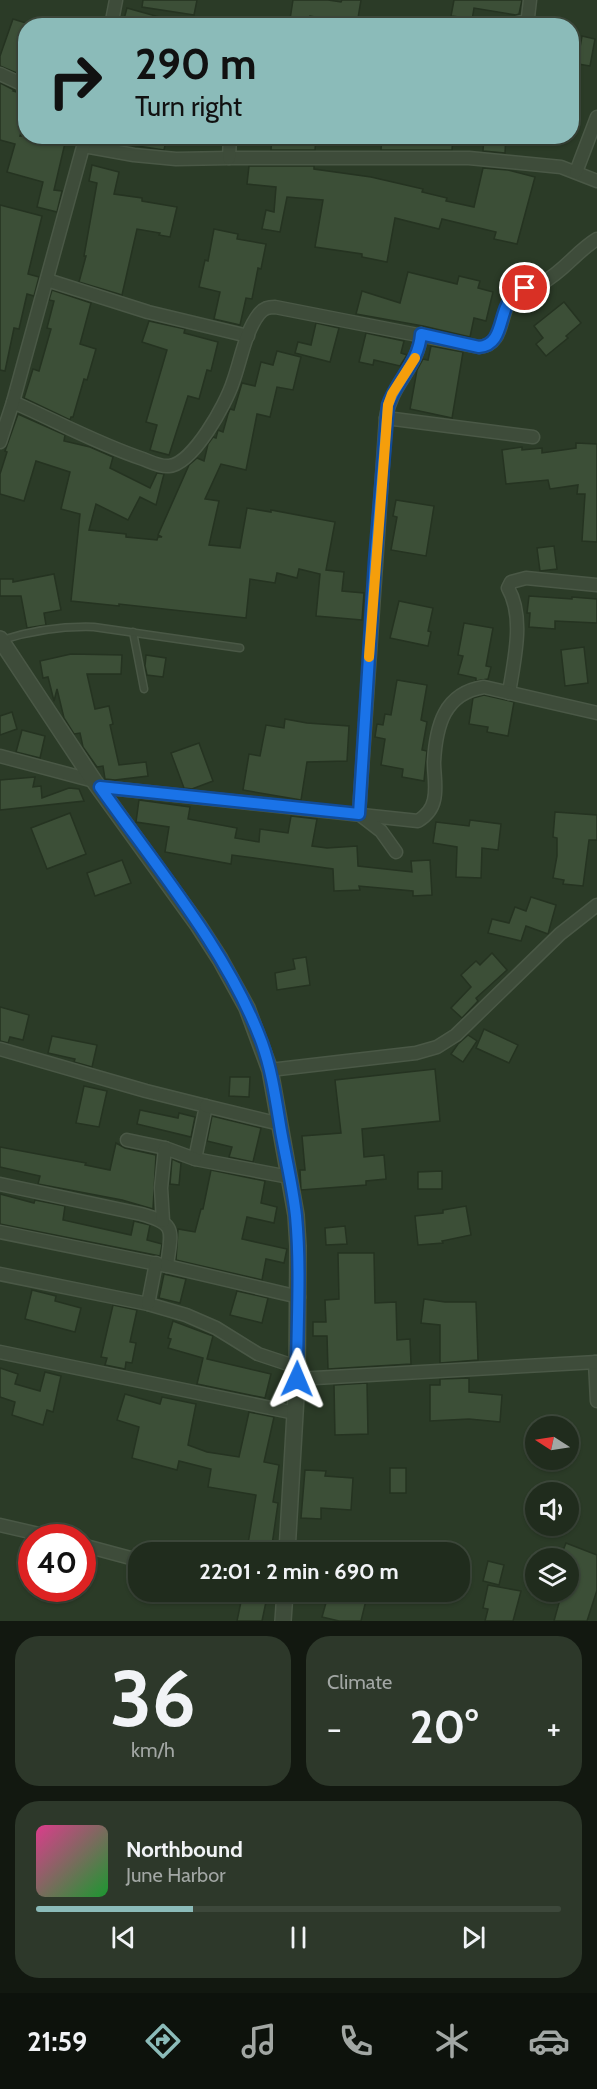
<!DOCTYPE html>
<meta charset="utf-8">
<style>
body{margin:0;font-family:Cabin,sans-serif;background:#2d382a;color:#f1f3f6;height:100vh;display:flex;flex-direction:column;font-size:22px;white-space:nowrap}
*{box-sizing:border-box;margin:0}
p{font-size:20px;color:#a2a7a4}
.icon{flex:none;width:33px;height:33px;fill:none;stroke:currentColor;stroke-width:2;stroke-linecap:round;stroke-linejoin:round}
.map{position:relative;height:1621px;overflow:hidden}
.drawer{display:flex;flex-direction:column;gap:15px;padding:15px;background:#121810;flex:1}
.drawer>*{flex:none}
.hud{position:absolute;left:18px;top:18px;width:561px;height:126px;border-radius:24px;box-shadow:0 2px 4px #0004,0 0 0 2px #3d483b;background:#8bbbb9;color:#111;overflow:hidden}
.needle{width:39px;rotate:282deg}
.fabs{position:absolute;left:525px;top:1416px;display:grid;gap:12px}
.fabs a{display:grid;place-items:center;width:54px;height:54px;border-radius:50%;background:#202c1d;box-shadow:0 2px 4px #0004,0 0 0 2px #3d483b;font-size:30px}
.speed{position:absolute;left:18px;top:1524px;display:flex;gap:12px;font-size:30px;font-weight:700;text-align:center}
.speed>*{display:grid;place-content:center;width:78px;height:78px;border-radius:50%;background:#202c1d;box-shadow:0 2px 4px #0004,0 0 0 2px #3d483b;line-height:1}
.speed .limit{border:9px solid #d22;background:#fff;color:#111}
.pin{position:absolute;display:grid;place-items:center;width:51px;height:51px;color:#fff;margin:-26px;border:3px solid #fff;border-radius:50%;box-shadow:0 2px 6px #0007}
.me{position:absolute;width:66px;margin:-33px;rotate:1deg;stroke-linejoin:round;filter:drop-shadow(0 0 4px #0008)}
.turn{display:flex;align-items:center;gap:21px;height:126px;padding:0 18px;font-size:27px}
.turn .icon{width:78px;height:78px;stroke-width:2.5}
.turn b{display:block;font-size:42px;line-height:51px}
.big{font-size:45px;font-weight:800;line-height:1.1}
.drawer .widget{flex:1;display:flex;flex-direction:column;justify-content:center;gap:9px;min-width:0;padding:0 21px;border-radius:24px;background:#2d382a}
.drawer .dial{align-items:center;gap:0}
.dial b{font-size:78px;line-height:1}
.song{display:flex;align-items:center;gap:18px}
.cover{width:72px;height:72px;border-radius:9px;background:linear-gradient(135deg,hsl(330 70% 55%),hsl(130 70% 35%))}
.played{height:6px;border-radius:3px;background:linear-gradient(90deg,#8bbbb9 30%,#3d483b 30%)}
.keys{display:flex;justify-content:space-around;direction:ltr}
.heat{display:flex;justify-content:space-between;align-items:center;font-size:33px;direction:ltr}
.drawer .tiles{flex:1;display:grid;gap:15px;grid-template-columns:1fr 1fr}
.widget:last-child{grid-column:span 2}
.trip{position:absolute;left:128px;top:1542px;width:342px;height:60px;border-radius:24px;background:#202c1d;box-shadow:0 2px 4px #0004,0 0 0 2px #3d483b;font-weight:800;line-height:60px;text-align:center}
.tab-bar{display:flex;height:96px;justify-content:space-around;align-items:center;background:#0d120c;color:#a2a7a4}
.tab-bar .icon{width:42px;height:42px}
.tab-bar .selected{color:#8bbbb9}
.tab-bar b{font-size:27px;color:#f1f3f6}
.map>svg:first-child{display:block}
.building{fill:#3c4f37;stroke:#253321;stroke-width:1.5}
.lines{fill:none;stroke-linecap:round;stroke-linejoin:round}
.service-casing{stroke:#4a5846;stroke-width:9}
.minor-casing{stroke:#4a5846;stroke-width:15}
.tertiary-casing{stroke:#4a5846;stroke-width:18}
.service{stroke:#3e4c3a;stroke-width:6}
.minor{stroke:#3e4c3a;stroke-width:12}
.tertiary{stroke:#3e4c3a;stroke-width:15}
.route-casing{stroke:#114b97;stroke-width:15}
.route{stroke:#1a73e8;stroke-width:10}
.slow{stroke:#f59e0b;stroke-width:10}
</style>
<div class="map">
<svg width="597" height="1621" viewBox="0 0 597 1621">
<rect width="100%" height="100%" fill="#2b3b27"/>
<g class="building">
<path d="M 143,0 L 197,0 L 194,15 L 142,7 Z"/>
<path d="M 293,0 L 328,0 L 341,2 L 342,0 L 361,0 L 357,24 L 310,16 L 309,26 L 289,26 Z"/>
<path d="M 454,0 L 522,0 L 519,14 L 516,15 L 474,8 L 471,26 L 456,26 L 458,17 L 451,16 Z"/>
<path d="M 127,8 L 177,22 L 177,26 L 122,26 Z"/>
<path d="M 13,19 L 26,23 L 26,51 L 19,74 L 0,66 L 0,56 Z"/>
<path d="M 582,36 L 595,39 L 590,66 L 572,63 L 573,52 L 579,53 Z"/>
<path d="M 0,83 L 14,90 L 13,91 L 26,95 L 26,117 L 20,136 L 43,136 L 65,143 L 54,190 L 62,191 L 57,212 L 37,207 L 43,182 L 7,172 L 15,144 L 0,140 Z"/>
<path d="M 112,136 L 167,136 L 164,150 L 111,142 Z"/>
<path d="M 272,136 L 316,138 L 315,150 L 271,150 Z"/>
<path d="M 404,136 L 453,136 L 452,150 L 381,150 L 382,137 L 404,138 Z"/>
<path d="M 484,136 L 506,136 L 505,153 L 483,151 Z"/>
<path d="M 92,165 L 119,172 L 114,194 L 142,198 L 142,201 L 177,207 L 170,237 L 159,235 L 160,233 L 137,229 L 122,295 L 79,282 L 86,256 L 84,256 L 97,183 L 89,181 Z"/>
<path d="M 249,166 L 314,166 L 314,169 L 371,177 L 423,189 L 422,192 L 447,198 L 446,201 L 474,207 L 483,168 L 508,170 L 535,177 L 517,244 L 494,239 L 496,232 L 442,219 L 439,229 L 395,218 L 387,262 L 362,257 L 362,254 L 315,247 L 323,200 L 287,197 L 280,232 L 262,229 L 266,210 L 274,212 L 276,187 L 247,184 Z"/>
<path d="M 0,205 L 42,216 L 28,274 L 39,277 L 34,296 L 27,294 L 19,329 L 14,328 L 5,371 L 0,370 Z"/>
<path d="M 214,229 L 238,234 L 237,239 L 266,244 L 261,269 L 258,268 L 252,299 L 246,298 L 240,325 L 214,319 L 220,292 L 199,287 L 205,260 L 208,261 Z"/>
<path d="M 408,272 L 457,284 L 459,276 L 480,281 L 478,288 L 493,292 L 486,321 L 474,318 L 470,337 L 423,326 L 356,314 L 362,291 L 400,303 Z"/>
<path d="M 52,290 L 91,303 L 80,344 L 96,349 L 87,380 L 84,379 L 73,417 L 71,417 L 70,420 L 24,398 L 33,369 L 39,371 L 51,329 L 47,328 L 54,301 L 49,300 Z"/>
<path d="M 564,302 L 581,323 L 566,336 L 568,338 L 546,356 L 536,344 L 543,338 L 534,326 Z"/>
<path d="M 149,321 L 185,329 L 184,333 L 218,342 L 211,371 L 207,370 L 199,399 L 188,396 L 169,455 L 150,450 L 157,425 L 146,422 L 167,350 L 142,342 Z"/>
<path d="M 316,323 L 339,328 L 330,362 L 295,353 L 298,342 L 311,345 Z"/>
<path d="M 366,333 L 404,341 L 401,353 L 407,355 L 400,366 L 374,360 L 373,365 L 359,362 Z"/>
<path d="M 431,346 L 463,352 L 452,418 L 410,409 L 417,370 L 423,359 L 428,360 Z"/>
<path d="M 277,351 L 301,357 L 293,390 L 277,387 L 270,417 L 257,414 L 246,470 L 221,464 L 205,499 L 219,501 L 209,545 L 240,548 L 247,508 L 271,512 L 271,510 L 335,522 L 326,570 L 344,572 L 342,591 L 364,593 L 362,620 L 316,616 L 320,574 L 299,569 L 297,578 L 277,573 L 275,583 L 250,579 L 246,618 L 119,604 L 119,606 L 71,601 L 80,514 L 61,509 L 70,472 L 36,461 L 24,501 L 0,494 L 0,474 L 7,452 L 5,451 L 18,414 L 65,435 L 64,441 L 90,447 L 113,457 L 110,468 L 150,488 L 157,473 L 164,474 L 156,505 L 140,497 L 128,520 L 96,504 L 89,530 L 126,534 L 126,537 L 157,540 L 158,537 L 162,537 L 158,535 L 189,465 L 197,458 L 204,461 L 208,444 L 213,437 L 216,438 L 218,430 L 223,432 L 228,414 L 230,409 L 234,410 L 242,383 L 255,386 L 261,362 L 273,365 Z"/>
<path d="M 576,443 L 597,444 L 597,542 L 582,541 L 585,494 L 577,494 L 578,485 L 550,489 L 548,480 L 506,484 L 502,450 L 522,447 L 522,450 L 542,448 L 542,453 L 576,448 Z"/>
<path d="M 396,500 L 434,506 L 426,556 L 391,550 L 397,517 L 393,516 Z"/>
<path d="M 554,546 L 557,569 L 540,571 L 537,548 Z"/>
<path d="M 54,574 L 61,610 L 44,613 L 46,625 L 27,628 L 21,596 L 0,596 L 0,579 L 13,579 L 13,582 Z"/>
<path d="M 529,596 L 572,599 L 572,597 L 597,599 L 597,623 L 555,621 L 555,629 L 529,627 L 530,613 L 527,613 Z"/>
<path d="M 399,601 L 433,608 L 428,631 L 431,632 L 428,646 L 390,638 Z"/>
<path d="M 464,623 L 493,628 L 486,666 L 491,667 L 488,679 L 476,681 L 476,678 L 458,674 L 463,656 L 458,655 Z"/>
<path d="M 584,647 L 588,683 L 565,686 L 561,650 Z"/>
<path d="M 71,654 L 122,655 L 121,674 L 87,674 L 95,709 L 109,706 L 113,724 L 110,725 L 119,765 L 146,762 L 148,776 L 115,780 L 105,779 L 103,766 L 97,767 L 83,747 L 80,733 L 74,734 L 64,718 L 57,689 L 54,701 L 48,677 L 43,678 L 40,661 Z"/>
<path d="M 146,655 L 166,658 L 163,677 L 147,675 L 145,666 Z"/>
<path d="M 397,680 L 427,685 L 421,720 L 427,722 L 422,750 L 427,751 L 424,781 L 402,777 L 403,769 L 381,765 L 385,739 L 375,737 L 377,724 L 383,725 L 385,714 L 391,715 Z"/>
<path d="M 484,695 L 514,702 L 508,736 L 487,732 L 488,727 L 469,724 L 473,698 Z"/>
<path d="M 12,712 L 17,729 L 0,735 L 0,716 Z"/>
<path d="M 285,719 L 307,723 L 349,726 L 347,761 L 307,762 L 301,800 L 243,790 L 249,754 L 260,756 L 266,725 L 284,728 Z"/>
<path d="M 22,730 L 45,736 L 40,758 L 16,752 Z"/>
<path d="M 199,743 L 213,781 L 192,789 L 184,788 L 171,753 Z"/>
<path d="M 35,777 L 33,787 L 41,786 L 42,798 L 69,788 L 79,789 L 84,801 L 0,810 L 0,780 Z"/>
<path d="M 139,800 L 190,807 L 188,819 L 237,828 L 235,838 L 259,842 L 260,829 L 288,833 L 291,816 L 317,819 L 312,846 L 327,848 L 357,846 L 358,866 L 412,872 L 411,861 L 430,860 L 432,895 L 413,896 L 413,891 L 359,886 L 360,890 L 334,891 L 333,869 L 232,855 L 231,864 L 165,852 L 169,827 L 136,822 Z"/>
<path d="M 555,812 L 597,815 L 597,840 L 589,840 L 583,886 L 563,884 L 564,880 L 553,878 L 557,856 L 557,838 L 553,837 Z"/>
<path d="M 70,813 L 86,854 L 47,869 L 31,828 Z"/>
<path d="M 470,820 L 501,824 L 498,850 L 482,848 L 481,878 L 456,877 L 457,847 L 433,843 L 436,822 L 469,826 Z"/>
<path d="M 122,860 L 131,883 L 95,896 L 87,873 Z"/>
<path d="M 531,897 L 556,905 L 548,934 L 526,926 L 521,941 L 488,933 L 492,919 L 509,923 L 515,907 L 526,911 Z"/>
<path d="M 492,953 L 507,970 L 476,998 L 478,1001 L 462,1018 L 451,1008 L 471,987 L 461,975 L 476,961 L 480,965 Z"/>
<path d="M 306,957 L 310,985 L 277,990 L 275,973 L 295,969 L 293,959 Z"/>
<path d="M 0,1007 L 29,1015 L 23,1040 L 10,1037 L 8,1043 L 0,1041 Z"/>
<path d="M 484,1029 L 518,1045 L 509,1063 L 476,1048 Z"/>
<path d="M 468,1035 L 477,1041 L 463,1062 L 451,1054 L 458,1044 Z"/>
<path d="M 52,1036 L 97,1045 L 92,1067 L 74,1062 L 75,1059 L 48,1053 Z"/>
<path d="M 435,1069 L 440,1121 L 362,1129 L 364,1157 L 384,1155 L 386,1179 L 366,1181 L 366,1185 L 301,1190 L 300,1170 L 305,1170 L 302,1136 L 341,1133 L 335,1080 Z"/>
<path d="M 230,1077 L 250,1077 L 249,1097 L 229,1096 Z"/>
<path d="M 84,1086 L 107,1091 L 99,1127 L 76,1123 Z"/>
<path d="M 140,1110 L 178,1118 L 179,1113 L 195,1117 L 191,1137 L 137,1124 Z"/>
<path d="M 212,1116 L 261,1128 L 253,1162 L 229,1157 L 232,1147 L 207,1141 Z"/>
<path d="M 116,1143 L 125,1148 L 156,1155 L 153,1209 L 122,1200 L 38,1184 L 40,1176 L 0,1167 L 0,1147 L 86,1163 L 85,1165 L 110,1170 Z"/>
<path d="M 172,1159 L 181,1163 L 179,1185 L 170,1184 Z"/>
<path d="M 211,1170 L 265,1181 L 261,1203 L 277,1207 L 274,1223 L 247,1217 L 242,1239 L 287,1249 L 284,1263 L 266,1259 L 262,1280 L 176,1260 L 178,1229 L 195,1232 L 201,1209 L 203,1209 Z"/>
<path d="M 442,1171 L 442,1189 L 418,1189 L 418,1172 Z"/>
<path d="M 0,1194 L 34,1203 L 35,1200 L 65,1206 L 63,1220 L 131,1235 L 134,1221 L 150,1225 L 147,1240 L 162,1244 L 160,1256 L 0,1224 Z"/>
<path d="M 466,1206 L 471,1235 L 442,1241 L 443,1243 L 418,1245 L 415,1216 L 443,1213 L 443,1210 Z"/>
<path d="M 345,1226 L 347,1244 L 326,1245 L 325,1228 Z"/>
<path d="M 338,1253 L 374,1253 L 375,1303 L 396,1302 L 397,1340 L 410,1339 L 411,1364 L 328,1369 L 327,1336 L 313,1336 L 313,1322 L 326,1322 L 325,1300 L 339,1299 Z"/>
<path d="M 164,1274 L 186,1279 L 180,1303 L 159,1298 Z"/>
<path d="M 32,1290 L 56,1296 L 55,1301 L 81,1308 L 75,1332 L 25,1319 Z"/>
<path d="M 237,1291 L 268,1298 L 262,1323 L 230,1315 Z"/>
<path d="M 424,1299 L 445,1302 L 476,1302 L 478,1360 L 440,1363 L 440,1325 L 421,1323 Z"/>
<path d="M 113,1305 L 137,1310 L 130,1342 L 136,1343 L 132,1363 L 126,1362 L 125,1369 L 105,1365 L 107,1358 L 101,1357 Z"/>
<path d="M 173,1321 L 213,1336 L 207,1359 L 271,1374 L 265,1398 L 197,1384 L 203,1358 L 168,1348 L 171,1339 L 168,1338 Z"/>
<path d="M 0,1368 L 18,1374 L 15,1384 L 40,1391 L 45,1372 L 61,1376 L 53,1412 L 47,1410 L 43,1425 L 12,1415 L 15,1402 L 0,1397 Z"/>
<path d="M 469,1378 L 469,1392 L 502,1395 L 500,1422 L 469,1419 L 430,1421 L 430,1385 L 440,1385 L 440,1379 Z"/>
<path d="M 367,1383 L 368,1434 L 335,1435 L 334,1385 Z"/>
<path d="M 125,1394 L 160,1404 L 162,1397 L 196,1404 L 188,1445 L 207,1452 L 239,1457 L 249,1412 L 274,1417 L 264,1462 L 279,1465 L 273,1502 L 278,1503 L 271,1552 L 247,1550 L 256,1495 L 208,1487 L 211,1469 L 179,1461 L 177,1470 L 132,1458 L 139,1427 L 117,1420 Z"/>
<rect x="390" y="1468" width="16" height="25"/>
<path d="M 305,1470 L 326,1471 L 325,1476 L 353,1478 L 351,1510 L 321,1508 L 321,1519 L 301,1518 Z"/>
<path d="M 566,1543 L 597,1555 L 597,1590 L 587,1621 L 554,1621 L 562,1592 L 568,1592 L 568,1558 L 560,1558 Z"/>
<path d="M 488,1561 L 504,1565 L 499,1585 L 483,1581 Z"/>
<path d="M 488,1585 L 521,1591 L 513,1621 L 485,1621 L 488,1609 L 483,1608 Z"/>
<path d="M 243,1592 L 267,1597 L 262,1621 L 237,1621 Z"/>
<path d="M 329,1592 L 368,1592 L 361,1621 L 339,1621 L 322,1617 Z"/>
</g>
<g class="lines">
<defs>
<g id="service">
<path d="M 133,632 L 144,689"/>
<path d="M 2,640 C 31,631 62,626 94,627 L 240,648"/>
</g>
<g id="minor">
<path d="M 111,26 L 116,0"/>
<path d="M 502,26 L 528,21"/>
<path d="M 527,26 L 530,0"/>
<path d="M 0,74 L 26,86"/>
<path d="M 84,146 L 134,155 L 176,159 L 229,158 L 469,158 L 561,167 L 597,181"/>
<path d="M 229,158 L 230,136"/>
<path d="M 576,172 L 597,117"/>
<path d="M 47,280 L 148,312 L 248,336"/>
<path d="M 13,402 C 56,421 98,444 143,459 C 151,462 160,467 169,466 C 193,464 226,404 233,382 C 241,360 245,332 259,314 C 264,308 268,307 275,307 L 479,347 C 504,345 499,316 510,301 C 521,287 529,291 542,283 C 563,272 577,251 597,239"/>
<path d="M 386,418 L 533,437"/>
<path d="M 0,442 L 13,402 L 86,136"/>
<path d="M 509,693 C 514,660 525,618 508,588 L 511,582 L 526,578 L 597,585"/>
<path d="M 0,756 L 94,781"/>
<path d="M 100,787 L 418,821 C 426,816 432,810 434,800 C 437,788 434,774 434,762 C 436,726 444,693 484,687 L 597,713"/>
<path d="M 396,852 L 381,831 L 359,814 L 386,418 C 391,383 419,367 421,334"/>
<path d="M 0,1049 L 146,1091 L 206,1106 L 195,1159 L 289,1177"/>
<path d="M 270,1070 L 416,1053 L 437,1047 L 456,1035 L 560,934 L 597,905"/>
<path d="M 206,1106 L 280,1124"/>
<path d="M 127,1140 L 165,1148 L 195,1159"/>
<path d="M 0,1184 L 141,1214 C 178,1224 171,1231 167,1266"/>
<path d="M 163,1221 L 161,1188 L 165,1148"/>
<path d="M 0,1232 L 167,1266 L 299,1297"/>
<path d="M 0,1274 L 148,1304 L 186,1315 L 216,1328 L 258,1354 L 297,1367"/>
<path d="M 148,1304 L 156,1263"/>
<path d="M 0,1352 L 295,1413"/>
<path d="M 595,1362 L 597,1401"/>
<path d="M 297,1379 L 597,1362"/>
<path d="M 0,1525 L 56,1538"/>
<path d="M 82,1545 L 138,1560"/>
</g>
<g id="tertiary">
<path d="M 0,639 L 94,781 L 198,925 L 220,959 L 247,1008 L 270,1070 L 296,1215 L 298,1246 L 297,1379 L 287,1552"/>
<path d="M 283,1621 L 285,1592"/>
</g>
</defs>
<use href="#service" class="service-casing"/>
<use href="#minor" class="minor-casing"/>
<use href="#tertiary" class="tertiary-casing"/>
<use href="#service" class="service"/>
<use href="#minor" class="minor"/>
<use href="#tertiary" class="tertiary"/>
</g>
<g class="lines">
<defs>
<path id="route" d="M 297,1379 C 297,1325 301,1270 296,1216 C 293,1188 286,1159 281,1131 C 276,1101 272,1071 262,1043 C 229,953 155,865 100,787 L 359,814 L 375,562 L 388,405 C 397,380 419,362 421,334 L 479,347 C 501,345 499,321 507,305 C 511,297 518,292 525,288"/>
</defs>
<use href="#route" class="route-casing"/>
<use href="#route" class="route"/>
<path class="slow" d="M 369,657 L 388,405 L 392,394 L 415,358"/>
</g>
</svg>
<div class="fabs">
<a><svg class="needle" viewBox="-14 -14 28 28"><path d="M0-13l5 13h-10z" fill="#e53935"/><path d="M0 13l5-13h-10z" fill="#a2a7a4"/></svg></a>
<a><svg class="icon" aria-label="sound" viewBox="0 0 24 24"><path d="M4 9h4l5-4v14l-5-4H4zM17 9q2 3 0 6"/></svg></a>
<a><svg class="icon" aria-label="layers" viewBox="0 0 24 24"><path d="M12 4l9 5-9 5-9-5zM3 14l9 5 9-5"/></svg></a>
</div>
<div class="speed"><div class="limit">40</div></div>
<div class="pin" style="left:525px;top:288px;background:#d93025"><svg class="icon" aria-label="arrive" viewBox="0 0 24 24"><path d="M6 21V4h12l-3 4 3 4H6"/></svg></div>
<svg class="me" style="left:297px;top:1379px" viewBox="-20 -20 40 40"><path d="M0-17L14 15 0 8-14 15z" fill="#1a73e8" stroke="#fff" stroke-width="4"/></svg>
<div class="trip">22:01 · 2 min · 690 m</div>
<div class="hud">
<div class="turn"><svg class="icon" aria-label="right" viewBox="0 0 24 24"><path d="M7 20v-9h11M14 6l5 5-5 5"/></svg><div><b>290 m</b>Turn right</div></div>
</div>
</div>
<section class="drawer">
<div class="tiles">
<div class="widget dial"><b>36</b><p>km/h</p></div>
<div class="widget"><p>Climate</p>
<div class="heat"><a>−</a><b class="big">20°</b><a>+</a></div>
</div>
<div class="widget">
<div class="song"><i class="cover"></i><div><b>Northbound</b><p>June Harbor</p></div></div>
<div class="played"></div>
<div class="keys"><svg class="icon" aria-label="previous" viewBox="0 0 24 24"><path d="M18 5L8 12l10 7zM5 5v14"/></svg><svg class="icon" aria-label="pause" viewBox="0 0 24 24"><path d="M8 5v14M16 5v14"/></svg><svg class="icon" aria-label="next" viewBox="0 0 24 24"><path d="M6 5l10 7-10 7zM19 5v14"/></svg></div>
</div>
</div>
</section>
<nav class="tab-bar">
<b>21:59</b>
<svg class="icon selected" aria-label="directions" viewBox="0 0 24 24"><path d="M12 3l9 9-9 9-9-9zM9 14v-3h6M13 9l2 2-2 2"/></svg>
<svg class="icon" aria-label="music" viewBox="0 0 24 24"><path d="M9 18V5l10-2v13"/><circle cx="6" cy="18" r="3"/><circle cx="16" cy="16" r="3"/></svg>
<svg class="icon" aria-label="phone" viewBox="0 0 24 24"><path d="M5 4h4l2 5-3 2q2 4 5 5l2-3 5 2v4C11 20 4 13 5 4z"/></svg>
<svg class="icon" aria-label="climate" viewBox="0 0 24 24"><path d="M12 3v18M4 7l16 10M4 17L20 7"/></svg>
<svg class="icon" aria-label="car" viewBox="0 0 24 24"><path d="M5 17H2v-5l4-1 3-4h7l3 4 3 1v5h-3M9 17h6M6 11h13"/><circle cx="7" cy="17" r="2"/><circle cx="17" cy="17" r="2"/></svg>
</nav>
